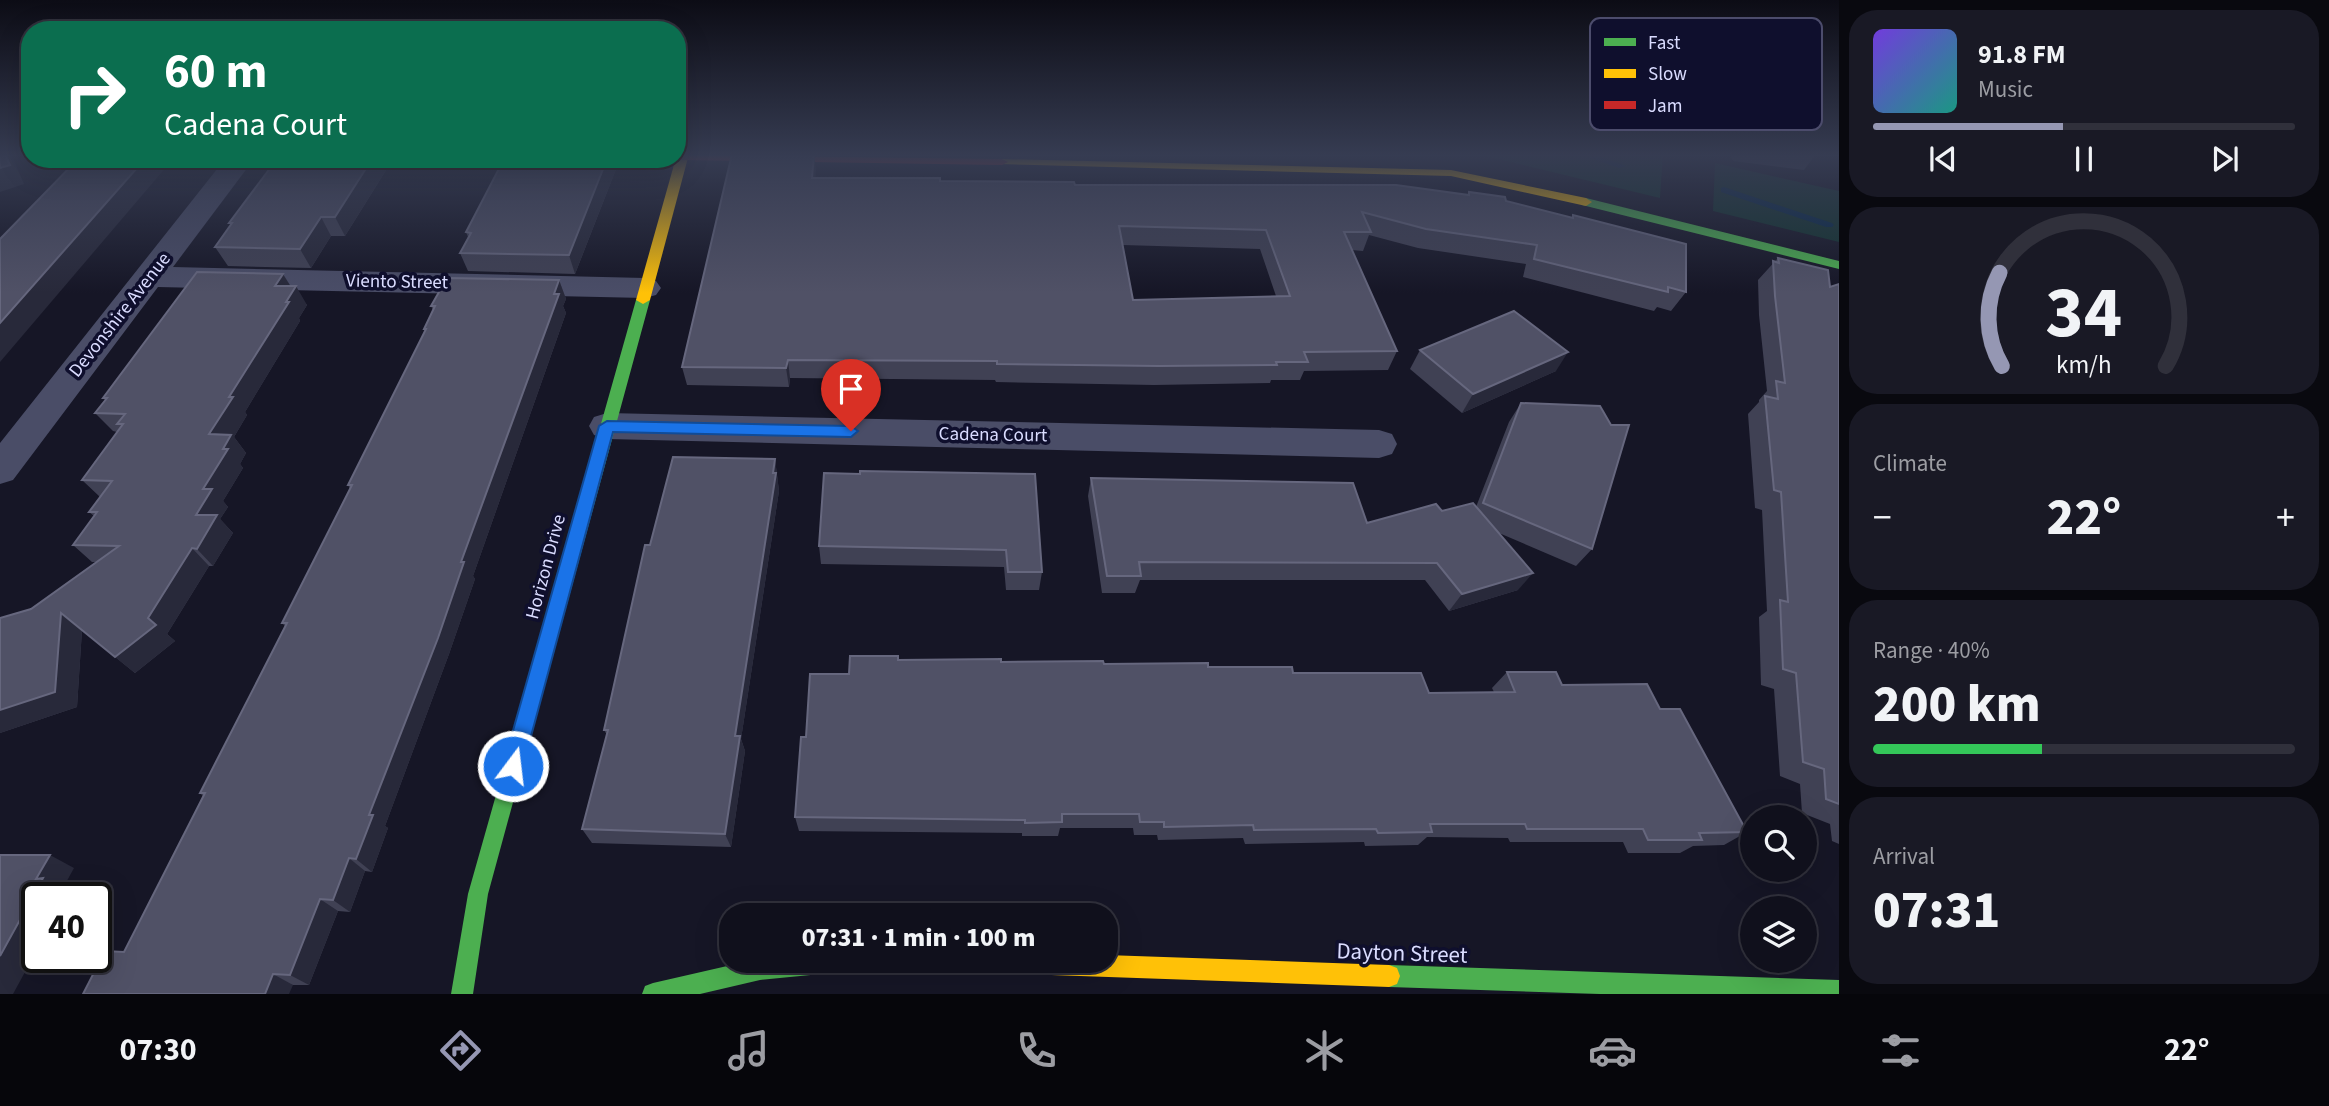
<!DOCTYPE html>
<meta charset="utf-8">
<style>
body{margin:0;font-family:"Source Sans 3",sans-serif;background:#191925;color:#f1f3f6;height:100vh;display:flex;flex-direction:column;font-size:26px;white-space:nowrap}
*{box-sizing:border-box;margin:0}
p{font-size:23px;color:#9c9da3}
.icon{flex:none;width:38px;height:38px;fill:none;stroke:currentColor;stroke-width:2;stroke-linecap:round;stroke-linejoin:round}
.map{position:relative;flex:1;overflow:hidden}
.details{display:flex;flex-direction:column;gap:10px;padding:10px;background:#09090f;width:490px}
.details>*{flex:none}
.banner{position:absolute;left:21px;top:21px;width:665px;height:147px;border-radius:28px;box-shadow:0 7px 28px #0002,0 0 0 2px #30303b;background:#0b6e4f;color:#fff;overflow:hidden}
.buttons{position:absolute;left:1740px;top:805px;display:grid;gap:14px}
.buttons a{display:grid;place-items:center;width:77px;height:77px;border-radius:50%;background:#10101c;box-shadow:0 7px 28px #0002,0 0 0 2px #30303b;font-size:35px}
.speed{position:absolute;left:21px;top:882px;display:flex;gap:14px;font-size:35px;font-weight:700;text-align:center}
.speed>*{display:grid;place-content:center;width:91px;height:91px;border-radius:50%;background:#10101c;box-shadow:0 7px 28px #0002,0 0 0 2px #30303b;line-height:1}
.speed .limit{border:4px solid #111;border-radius:10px;background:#fff;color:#111}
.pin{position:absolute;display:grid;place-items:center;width:60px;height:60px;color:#fff;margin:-72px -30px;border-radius:50% 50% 50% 0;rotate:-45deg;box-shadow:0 0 7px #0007}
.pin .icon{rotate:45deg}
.me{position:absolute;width:77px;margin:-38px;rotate:15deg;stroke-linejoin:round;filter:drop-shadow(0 0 5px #0008)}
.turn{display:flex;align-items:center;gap:24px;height:147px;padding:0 28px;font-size:32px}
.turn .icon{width:91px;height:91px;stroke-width:2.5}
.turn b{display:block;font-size:49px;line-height:60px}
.big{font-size:52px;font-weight:800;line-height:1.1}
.details .widget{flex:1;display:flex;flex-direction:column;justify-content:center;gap:10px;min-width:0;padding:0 24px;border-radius:28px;background:#191925}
.details .dial{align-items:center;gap:0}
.dial svg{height:182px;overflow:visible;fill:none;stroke:#30303b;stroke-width:7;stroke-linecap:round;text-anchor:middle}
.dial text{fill:#f1f3f6;stroke:none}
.song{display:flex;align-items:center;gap:21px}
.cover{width:84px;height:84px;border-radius:10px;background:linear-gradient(135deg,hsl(260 70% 55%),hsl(170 70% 35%))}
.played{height:7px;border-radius:4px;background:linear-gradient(90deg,#9597b3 45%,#30303b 45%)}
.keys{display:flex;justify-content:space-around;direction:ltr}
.heat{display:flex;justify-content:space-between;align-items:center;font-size:38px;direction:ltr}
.charge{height:10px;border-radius:5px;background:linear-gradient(90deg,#34c759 40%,#30303b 0)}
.trip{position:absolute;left:719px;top:903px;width:399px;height:70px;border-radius:28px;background:#10101c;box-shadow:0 7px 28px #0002,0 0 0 2px #30303b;font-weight:800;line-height:70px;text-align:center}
.menu{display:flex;height:112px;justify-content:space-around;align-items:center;background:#06060b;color:#9c9da3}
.menu .icon{width:49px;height:49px}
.menu .active{color:#9597b3}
.menu b{font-size:32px;color:#f1f3f6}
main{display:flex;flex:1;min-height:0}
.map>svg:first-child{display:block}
.green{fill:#12332f}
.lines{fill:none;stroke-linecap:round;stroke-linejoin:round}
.stream{fill:#072a4b;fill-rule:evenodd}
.street{fill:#4a4d67;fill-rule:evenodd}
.fast{fill:#4caf50;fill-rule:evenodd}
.slow{fill:#ffc107;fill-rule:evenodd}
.jam{fill:#c62828;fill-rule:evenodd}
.wall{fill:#404154;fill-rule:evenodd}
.shaded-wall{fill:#28293a}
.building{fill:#505166;stroke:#66677e;stroke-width:2;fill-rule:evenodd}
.route{fill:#1a73e8;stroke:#114b97;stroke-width:2}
.labels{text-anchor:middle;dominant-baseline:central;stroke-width:7;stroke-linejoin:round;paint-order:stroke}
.street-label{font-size:19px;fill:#dadcff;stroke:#0f0f2d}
.near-street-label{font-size:23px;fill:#dadcff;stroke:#0f0f2d}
.key{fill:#0f0f2d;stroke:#4c4c6c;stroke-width:2}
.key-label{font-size:19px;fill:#dadcff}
</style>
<main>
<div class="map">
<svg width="1839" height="994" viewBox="0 0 1839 994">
<rect width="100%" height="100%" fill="#161626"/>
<g class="green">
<path d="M 1469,154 L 1663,154 L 1660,198 L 1494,158 Z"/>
<path d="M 1715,163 L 1839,191 L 1839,242 L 1713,211 Z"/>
</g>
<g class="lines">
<g class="stream">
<path d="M 1580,154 L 1593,154 L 1626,166 L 1619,168 Z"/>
<path d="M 1724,187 L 1832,223 L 1834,225 L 1832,227 L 1826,227 L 1721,192 L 1721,188 Z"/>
</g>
<g class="street">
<path d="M 225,159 L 254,159 L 173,267 L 645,278 L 656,281 L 661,288 L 656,295 L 645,298 L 158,287 L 13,480 L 0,484 L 0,443 Z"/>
<path d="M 607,413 L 1379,430 L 1392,434 L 1397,444 L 1392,454 L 1379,458 L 607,439 L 594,435 L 589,426 L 594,417 Z"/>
</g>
<g class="fast">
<path d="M 1586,198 L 1839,261 L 1839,269 L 1582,205 L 1580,202 Z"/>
<path d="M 643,296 L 650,300 L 488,894 L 473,994 L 451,994 L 468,894 L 636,300 Z"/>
<path d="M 749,961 L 852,961 L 849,969 L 841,972 L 760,980 L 700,994 L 642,994 L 645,986 L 653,983 Z"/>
<path d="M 1389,965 L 1839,980 L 1839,994 L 1600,994 L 1389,987 L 1381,984 L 1378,976 L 1381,968 Z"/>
</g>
<g class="slow">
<path d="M 677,154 L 689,154 L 650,300 L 643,304 L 636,300 Z"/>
<path d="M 1002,159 L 1451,170 L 1586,198 L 1592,202 L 1586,206 L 1451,176 L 998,164 L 998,160 Z"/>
<path d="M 1106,955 L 1389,965 L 1397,968 L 1400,976 L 1397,984 L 1389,987 L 964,972 L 956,969 L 953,961 L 1106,961 Z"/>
</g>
<path class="jam" d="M 678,155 L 1002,159 L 1008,162 L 1002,165 L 682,160 L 677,158 Z"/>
</g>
<g class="wall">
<path d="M 814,154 L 815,178 L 1467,195 L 1469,192 L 1571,218 L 1573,215 L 1686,292 L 1671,311 L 1657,307 L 1654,311 L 1523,277 L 1526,264 L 1418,248 L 1369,235 L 1363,251 L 1352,250 L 1397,351 L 1388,370 L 1304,371 L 1300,380 L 1271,380 L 1270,383 L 1154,385 L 996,382 L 995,380 L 790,378 L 789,387 L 687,385 L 682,367 ZM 1123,245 L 1260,249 L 1276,296 L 1133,300 Z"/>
<path d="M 1730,154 L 1816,154 L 1804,170 L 1733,161 Z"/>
<path d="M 277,159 L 393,159 L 345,236 L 331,236 L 311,268 L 228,266 L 215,247 L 231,225 L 229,223 Z"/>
<path d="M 620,159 L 575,274 L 468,271 L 460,253 L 468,237 L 466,232 Z"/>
<path d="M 1778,258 L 1830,287 L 1839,284 L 1839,844 L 1832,841 L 1830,824 L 1802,813 L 1800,784 L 1780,776 L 1774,689 L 1761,685 L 1759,617 L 1767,611 L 1762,510 L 1755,508 L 1748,414 L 1759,402 L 1759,400 L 1767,391 L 1759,315 L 1758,280 Z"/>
<path d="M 559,280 L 566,299 L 563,306 L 566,313 L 473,576 L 475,579 L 449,654 L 385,826 L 388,828 L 372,872 L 365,871 L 350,912 L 338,911 L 309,985 L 293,985 L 124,952 L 203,796 L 200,793 L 285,626 L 282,623 L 350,489 L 348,485 L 425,332 L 424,329 L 433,310 L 431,306 Z"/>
<path d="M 291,286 L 307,305 L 299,318 L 300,321 L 245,412 L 247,415 L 234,437 L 246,453 L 240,464 L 243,468 L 223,501 L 228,507 L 220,519 L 233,533 L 213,566 L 209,566 L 167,634 L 175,641 L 135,673 L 82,630 L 77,707 L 0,733 L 0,618 L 31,609 L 96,562 L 92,562 L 73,545 L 94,516 L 89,512 L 100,497 L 82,480 L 117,432 L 113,431 L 95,413 L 105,400 L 103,398 Z"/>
<path d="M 1420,350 L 1556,371 L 1462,413 L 1410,369 Z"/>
<path d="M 1521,403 L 1592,549 L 1576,566 L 1499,533 L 1518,590 L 1449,611 L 1425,580 L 1140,580 L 1135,593 L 1102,593 L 1088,496 L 1091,478 L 1367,523 L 1476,507 L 1509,422 Z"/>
<path d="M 775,459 L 779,491 L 741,739 L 745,751 L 731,847 L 592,843 L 582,829 L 607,735 L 604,730 L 650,545 Z"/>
<path d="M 1035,474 L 1042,572 L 1039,590 L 1006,590 L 1004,567 L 821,564 L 819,546 Z"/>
<path d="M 898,660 L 1104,664 L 1208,667 L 1293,673 L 1429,693 L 1494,692 L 1492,688 L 1507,672 L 1660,709 L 1747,832 L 1724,845 L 1693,846 L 1680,853 L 1628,853 L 1623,842 L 1510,842 L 1508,838 L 1427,837 L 1418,845 L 1365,846 L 1364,842 L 1245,844 L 1243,838 L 1158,840 L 1157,835 L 1134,835 L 1133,828 L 1060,828 L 1058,836 L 1022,836 L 1022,833 L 799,831 L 795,817 L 806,737 L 849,674 Z"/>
</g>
<g class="shaded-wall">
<path d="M 5,154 L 11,154 L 24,184 L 0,192 L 0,168 Z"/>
<path d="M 814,154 L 816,170 L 814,196 L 812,178 Z"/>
<path d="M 145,159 L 173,159 L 0,362 L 0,323 Z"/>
<path d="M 372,159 L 393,159 L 345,236 L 335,217 Z"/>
<path d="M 607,159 L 620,159 L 575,274 L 569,255 Z"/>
<path d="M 321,217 L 331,236 L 311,268 L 300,249 Z"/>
<path d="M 283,274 L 293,290 L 296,286 L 307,305 L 299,318 L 300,321 L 245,412 L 247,415 L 234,437 L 246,453 L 240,464 L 243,468 L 223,501 L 228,507 L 220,519 L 233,533 L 213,566 L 197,549 L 196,515 L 203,489 L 209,434 L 229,397 L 275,286 Z"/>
<path d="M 559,280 L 566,299 L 563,306 L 566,313 L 473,576 L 475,579 L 449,654 L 385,826 L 388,828 L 372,872 L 356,859 L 369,815 L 461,562 Z"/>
<path d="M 1568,352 L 1556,371 L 1462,413 L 1473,394 Z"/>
<path d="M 788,360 L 790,378 L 789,387 L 786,368 Z"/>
<path d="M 775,459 L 779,491 L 741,739 L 745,751 L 731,847 L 725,834 L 735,736 Z"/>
<path d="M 192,548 L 209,566 L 167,634 L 175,641 L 135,673 L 115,657 L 148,618 Z"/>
<path d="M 1533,573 L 1518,590 L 1449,611 L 1462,594 Z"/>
<path d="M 61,613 L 82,630 L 77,707 L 0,733 L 0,710 Z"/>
<path d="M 50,855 L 74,868 L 63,888 L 69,890 L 65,898 L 37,898 L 37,950 L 13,994 L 0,994 L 0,956 L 36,879 Z"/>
<path d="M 349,858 L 365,871 L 350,912 L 333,900 Z"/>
<path d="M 320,899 L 338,911 L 309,985 L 290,975 Z"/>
<path d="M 273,974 L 293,985 L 289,994 L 265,994 Z"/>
</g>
<g class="building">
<path d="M 0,154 L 5,154 L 10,165 L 0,168 Z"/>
<path d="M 732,154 L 814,154 L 812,178 L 940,178 L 940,181 L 1074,182 L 1075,185 L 1396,185 L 1469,195 L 1469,192 L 1505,197 L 1506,201 L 1573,218 L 1573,215 L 1686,244 L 1686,292 L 1668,287 L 1668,292 L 1534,259 L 1537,245 L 1426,229 L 1362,212 L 1371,232 L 1344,232 L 1397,351 L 1304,352 L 1308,362 L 1276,362 L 1277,365 L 1159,366 L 997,364 L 997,361 L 788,360 L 786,368 L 682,367 ZM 1119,226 L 1266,230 L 1290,296 L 1133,300 Z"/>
<path d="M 78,159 L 145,159 L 0,323 L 0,239 Z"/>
<path d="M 277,159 L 372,159 L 335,217 L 321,217 L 300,249 L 215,247 L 232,223 L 229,223 Z"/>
<path d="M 504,159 L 607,159 L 569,255 L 460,253 L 471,233 L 466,232 Z"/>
<path d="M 1778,258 L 1828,270 L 1830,287 L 1839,284 L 1839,804 L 1826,799 L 1824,769 L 1803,762 L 1796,673 L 1783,669 L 1780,600 L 1788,602 L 1781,492 L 1774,490 L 1765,396 L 1778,399 L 1776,381 L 1785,383 L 1775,296 L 1773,261 L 1779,263 Z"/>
<path d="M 197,272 L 283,274 L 275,286 L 296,286 L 286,302 L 289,302 L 229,397 L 233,397 L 209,434 L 231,435 L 223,449 L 228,449 L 203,489 L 212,489 L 196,515 L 217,515 L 197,549 L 192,548 L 148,618 L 156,625 L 115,657 L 61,613 L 55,692 L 0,710 L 0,618 L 31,609 L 119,546 L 73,545 L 97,512 L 89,512 L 112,481 L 82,480 L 123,424 L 117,424 L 125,414 L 95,413 L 107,398 L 103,398 Z"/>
<path d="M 447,278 L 559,280 L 554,294 L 559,294 L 461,562 L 464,562 L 438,638 L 369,815 L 373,815 L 356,859 L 349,858 L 333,900 L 320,899 L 290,975 L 273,974 L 265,994 L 83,994 L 105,951 L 124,952 L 205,793 L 200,793 L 287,623 L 282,623 L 352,485 L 348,485 L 426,329 L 424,329 L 435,306 L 431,306 Z"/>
<path d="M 1514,311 L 1568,352 L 1473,394 L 1420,350 Z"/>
<path d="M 1521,403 L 1600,406 L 1611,425 L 1629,425 L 1592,549 L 1483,503 Z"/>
<path d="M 673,457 L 775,459 L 773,473 L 776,473 L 735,736 L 740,736 L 725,834 L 582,829 L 608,730 L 604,730 L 645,545 L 650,545 Z"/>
<path d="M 860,471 L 1035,474 L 1042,572 L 1008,572 L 1006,550 L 819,546 L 824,473 L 860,474 Z"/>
<path d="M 1091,478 L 1353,483 L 1367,523 L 1436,504 L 1442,511 L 1473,503 L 1533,573 L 1462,594 L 1437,563 L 1139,562 L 1141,576 L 1107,576 Z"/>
<path d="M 850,656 L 898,656 L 898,660 L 1001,659 L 1001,662 L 1103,661 L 1104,664 L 1208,663 L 1208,667 L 1292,667 L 1293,673 L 1421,673 L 1429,693 L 1515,692 L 1507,672 L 1556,672 L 1562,685 L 1647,684 L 1660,709 L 1680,709 L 1747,832 L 1699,833 L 1702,840 L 1648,840 L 1643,829 L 1527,829 L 1525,824 L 1430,824 L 1432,832 L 1378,833 L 1376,829 L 1254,830 L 1253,825 L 1164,827 L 1164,822 L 1140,822 L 1139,814 L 1062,814 L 1062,822 L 1025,823 L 1025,820 L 795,817 L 801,737 L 806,737 L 810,674 L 849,674 Z"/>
<path d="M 0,855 L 50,855 L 36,879 L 43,878 L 0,956 Z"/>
</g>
<linearGradient id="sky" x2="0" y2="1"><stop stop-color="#0c0c15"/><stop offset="0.53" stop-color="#363c52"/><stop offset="1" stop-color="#363c52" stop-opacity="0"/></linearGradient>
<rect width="1839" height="293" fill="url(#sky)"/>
<path class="route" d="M 607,421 L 851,426 L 858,431 L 851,437 L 613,432 L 523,766 L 520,773 L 513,776 L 506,773 L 503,766 L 599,426 Z"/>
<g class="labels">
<g class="street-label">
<text transform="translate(397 282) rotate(1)">Viento Street</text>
<text transform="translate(120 315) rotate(-52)">Devonshire Avenue</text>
<text transform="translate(993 435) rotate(1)">Cadena Court</text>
<text transform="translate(546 567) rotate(-75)">Horizon Drive</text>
</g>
<g class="near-street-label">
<text transform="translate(1402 953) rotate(2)">Dayton Street</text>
</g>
</g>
<rect x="1590" y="18" width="232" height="112" rx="10" class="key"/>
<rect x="1604" y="38" width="32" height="8" fill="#4caf50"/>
<rect x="1604" y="69" width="32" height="9" fill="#ffc107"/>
<rect x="1604" y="101" width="32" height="8" fill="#c62828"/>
<g class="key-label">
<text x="1648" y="49">Fast</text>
<text x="1648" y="80">Slow</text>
<text x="1648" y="112">Jam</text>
</g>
</svg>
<div class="buttons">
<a><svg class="icon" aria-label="search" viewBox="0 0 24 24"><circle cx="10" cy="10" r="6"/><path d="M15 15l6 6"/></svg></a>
<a><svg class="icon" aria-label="layers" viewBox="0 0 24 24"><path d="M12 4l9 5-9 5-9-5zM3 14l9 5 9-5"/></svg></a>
</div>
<div class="speed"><div class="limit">40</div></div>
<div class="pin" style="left:851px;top:431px;background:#d93025"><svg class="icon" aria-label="arrive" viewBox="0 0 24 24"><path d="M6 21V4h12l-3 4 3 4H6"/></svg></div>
<svg class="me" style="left:513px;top:766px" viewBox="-20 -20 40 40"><circle r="17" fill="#1a73e8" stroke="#fff" stroke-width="3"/><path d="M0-11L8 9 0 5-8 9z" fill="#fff"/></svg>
<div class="trip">07:31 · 1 min · 100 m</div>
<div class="banner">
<div class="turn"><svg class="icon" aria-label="right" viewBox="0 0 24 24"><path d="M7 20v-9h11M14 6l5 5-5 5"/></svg><div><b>60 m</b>Cadena Court</div></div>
</div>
</div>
<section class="details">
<div class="widget">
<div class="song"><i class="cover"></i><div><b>91.8 FM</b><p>Music</p></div></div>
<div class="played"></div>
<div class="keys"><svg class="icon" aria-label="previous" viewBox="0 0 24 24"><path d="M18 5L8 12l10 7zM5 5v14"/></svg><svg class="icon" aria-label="pause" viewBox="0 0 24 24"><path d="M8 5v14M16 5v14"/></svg><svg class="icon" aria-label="next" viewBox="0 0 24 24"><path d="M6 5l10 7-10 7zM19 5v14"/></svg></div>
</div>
<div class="widget dial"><svg viewBox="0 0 100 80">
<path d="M14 69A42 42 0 1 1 86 69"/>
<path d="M14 69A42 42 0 0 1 13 28" stroke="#9597b3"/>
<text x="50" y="56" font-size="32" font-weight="700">34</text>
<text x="50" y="72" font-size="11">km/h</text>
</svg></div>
<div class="widget"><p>Climate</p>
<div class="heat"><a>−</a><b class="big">22°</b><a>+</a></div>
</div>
<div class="widget"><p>Range · 40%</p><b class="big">200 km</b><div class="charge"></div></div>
<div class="widget"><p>Arrival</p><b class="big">07:31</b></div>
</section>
</main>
<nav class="menu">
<b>07:30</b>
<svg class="icon active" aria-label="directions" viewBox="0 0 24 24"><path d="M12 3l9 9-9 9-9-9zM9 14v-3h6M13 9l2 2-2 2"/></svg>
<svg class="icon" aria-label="music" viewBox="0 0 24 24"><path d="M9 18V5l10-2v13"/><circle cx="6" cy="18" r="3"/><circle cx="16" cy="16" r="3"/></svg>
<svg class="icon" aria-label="phone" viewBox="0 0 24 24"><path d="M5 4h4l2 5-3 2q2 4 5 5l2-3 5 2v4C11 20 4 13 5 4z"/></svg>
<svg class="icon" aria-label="climate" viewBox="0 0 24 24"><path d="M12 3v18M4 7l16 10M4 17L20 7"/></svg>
<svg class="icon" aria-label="car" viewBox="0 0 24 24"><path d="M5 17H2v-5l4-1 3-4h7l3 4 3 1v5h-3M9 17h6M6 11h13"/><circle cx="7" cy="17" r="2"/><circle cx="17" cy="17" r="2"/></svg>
<svg class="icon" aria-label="filters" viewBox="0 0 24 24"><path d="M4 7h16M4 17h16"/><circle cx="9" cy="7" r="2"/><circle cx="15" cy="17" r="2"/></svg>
<b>22°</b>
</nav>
